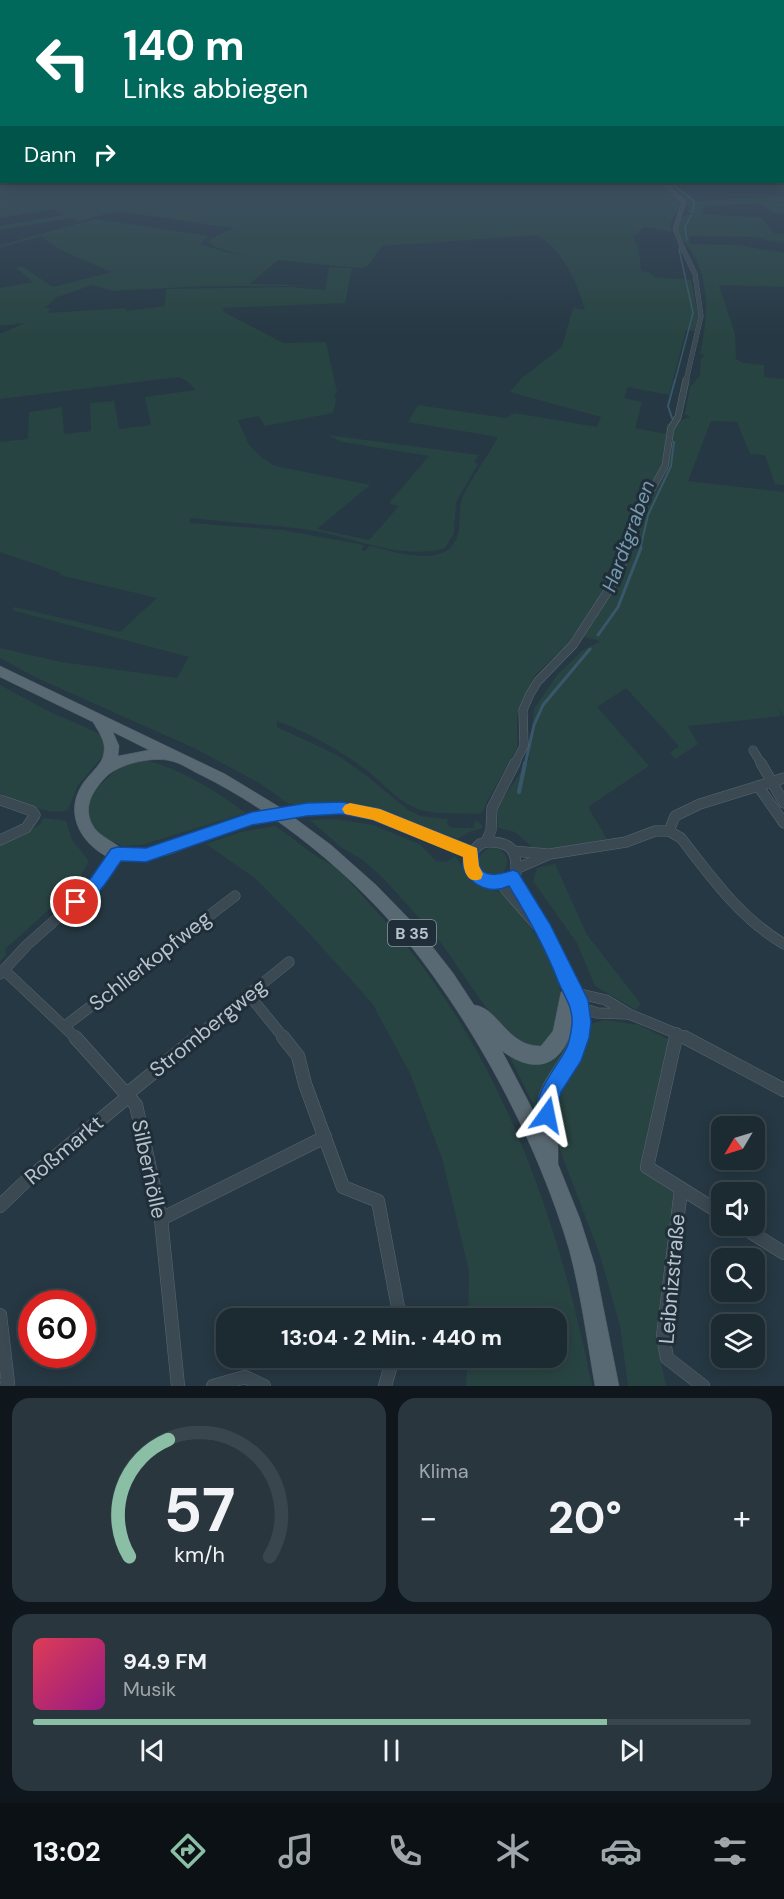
<!DOCTYPE html>
<html lang="de">
<meta charset="utf-8">
<style>
body{margin:0;font-family:"DM Sans",sans-serif;background:#29363e;color:#f1f3f6;height:100vh;display:flex;flex-direction:column;font-size:22px;white-space:nowrap}
*{box-sizing:border-box;margin:0}
p{font-size:20px;color:#a0a7ac}
.icon{flex:none;width:33px;height:33px;fill:none;stroke:currentColor;stroke-width:2;stroke-linecap:round;stroke-linejoin:round}
.map{position:relative;height:1386px;overflow:hidden}
.details{display:flex;flex-direction:column;gap:12px;padding:12px;background:#0f171c;flex:1}
.details>*{flex:none}
.banner{position:absolute;left:0px;top:0px;width:784px;height:183px;box-shadow:0 3px 15px #0003,0 0 0 2px #3a464d;background:#00695c;color:#fff;overflow:hidden}
.needle{width:39px;rotate:232deg}
.controls{position:absolute;left:711px;top:1116px;display:grid;gap:12px}
.controls a{display:grid;place-items:center;width:54px;height:54px;border-radius:12px;background:#1c2a32;box-shadow:0 3px 15px #0003,0 0 0 2px #3a464d;font-size:30px}
.speed{position:absolute;left:18px;top:1290px;display:flex;gap:12px;font-size:30px;font-weight:700;text-align:center}
.speed>*{display:grid;place-content:center;width:78px;height:78px;border-radius:50%;background:#1c2a32;box-shadow:0 3px 15px #0003,0 0 0 2px #3a464d;line-height:1}
.speed .limit{border:9px solid #d22;background:#fff;color:#111}
.pin{position:absolute;display:grid;place-items:center;width:51px;height:51px;color:#fff;margin:-26px;border:3px solid #fff;border-radius:50%;box-shadow:0 2px 6px #0007}
.me{position:absolute;width:66px;margin:-33px;rotate:12deg;stroke-linejoin:round;filter:drop-shadow(0 0 4px #0008)}
.turn{display:flex;align-items:center;gap:21px;height:126px;padding:0 24px;font-size:27px}
.turn .icon{width:78px;height:78px;stroke-width:2.5}
.turn b{display:block;font-size:42px;line-height:51px}
.then{display:flex;align-items:center;height:57px;padding:0 24px;background:#0003;gap:12px;font-size:22px}
.big{font-size:45px;font-weight:700;line-height:1.1}
.details .tile{flex:1;display:flex;flex-direction:column;justify-content:center;gap:9px;min-width:0;padding:0 21px;border-radius:18px;background:#29363e}
.details .dial{align-items:center;gap:0}
.dial svg{height:156px;overflow:visible;fill:none;stroke:#3a464d;stroke-width:7;stroke-linecap:round;text-anchor:middle}
.dial text{fill:#f1f3f6;stroke:none}
.song{display:flex;align-items:center;gap:18px}
.cover{width:72px;height:72px;border-radius:9px;background:linear-gradient(135deg,hsl(350 70% 55%),hsl(310 70% 35%))}
.played{height:6px;border-radius:3px;background:linear-gradient(90deg,#8abfa5 80%,#3a464d 80%)}
.keys{display:flex;justify-content:space-around;direction:ltr}
.heat{display:flex;justify-content:space-between;align-items:center;font-size:33px;direction:ltr}
.details .tiles{flex:1;display:grid;gap:12px;grid-template-columns:1fr 1fr}
.tile:last-child{grid-column:span 2}
.trip{position:absolute;left:216px;top:1308px;width:351px;height:60px;border-radius:18px;background:#1c2a32;box-shadow:0 3px 15px #0003,0 0 0 2px #3a464d;font-weight:700;line-height:60px;text-align:center}
.menu{display:flex;height:96px;justify-content:space-around;align-items:center;background:#0b1114;color:#a0a7ac}
.menu .icon{width:42px;height:42px}
.menu .current{color:#8abfa5}
.menu b{font-size:27px;color:#f1f3f6}
.map>svg:first-child{display:block}
.green{fill:#284442}
.lines{fill:none;stroke-linecap:round;stroke-linejoin:round}
.stream-far3{stroke:#39576a;stroke-width:1.5}
.stream-far2{stroke:#39576a;stroke-width:2}
.stream-far1{stroke:#39576a;stroke-width:3}
.stream{stroke:#39576a;stroke-width:4}
.minor-far5-casing{stroke:#596770;stroke-width:4.5}
.minor-far4-casing{stroke:#596770;stroke-width:5}
.minor-far3-casing{stroke:#596770;stroke-width:7}
.minor-far2-casing{stroke:#596770;stroke-width:9}
.minor-far1-casing{stroke:#596770;stroke-width:11}
.minor-casing{stroke:#596770;stroke-width:14}
.primary-casing{stroke:#47555f;stroke-width:1}
.minor-far5{stroke:#3b4953;stroke-width:4}
.minor-far4{stroke:#3b4953;stroke-width:4.5}
.minor-far3{stroke:#3b4953;stroke-width:6}
.minor-far2{stroke:#3b4953;stroke-width:8}
.minor-far1{stroke:#3b4953;stroke-width:10}
.minor{stroke:#3b4953;stroke-width:13}
.primary{fill:#596973;fill-rule:evenodd}
.minor-bridge-casing{stroke:#596770;stroke-width:11;stroke-linecap:butt}
.minor-bridge{stroke:#3b4953;stroke-width:10}
.route{fill:#1a73e8;stroke:#114b97;stroke-width:1.5}
.slow{fill:#f59e0b}
.labels{text-anchor:middle;dominant-baseline:central;stroke-width:6;stroke-linejoin:round;paint-order:stroke}
.shield{fill:#1f2e38;stroke:#8a97a0;stroke-width:1.5}
.shield-label{font-size:16px;font-weight:bold;fill:#b8c4cd}
.water-label{font-size:20px;font-style:italic;fill:#779ab0;stroke:#1f2e38}
.near-street-label{font-size:21px;fill:#b8c4cd;stroke:#1f2e38}
</style>
<div class="map">
<svg width="784" height="1386" viewBox="0 0 784 1386">
<rect width="100%" height="100%" fill="#263843"/>
<g class="green">
<path d="M 0,155 L 2,182 L 660,182 C 701,216 667,204 671,232 L 644,227 L 633,237 L 639,250 L 641,271 L 649,272 L 654,277 L 691,280 L 698,315 L 695,331 L 686,330 L 669,395 L 628,387 L 624,398 L 642,402 L 635,428 L 665,434 L 667,424 L 690,417 L 685,414 L 690,387 L 700,376 L 701,359 L 705,355 L 700,354 C 708,319 711,281 690,249 C 685,241 677,238 675,227 L 683,216 L 693,214 L 688,213 C 691,197 676,190 665,182 L 671,182 L 695,201 L 784,197 L 784,201 L 771,204 L 784,203 L 784,214 L 773,212 L 761,203 L 703,206 L 702,214 L 762,218 L 773,233 L 784,234 L 784,243 L 751,237 L 690,236 L 689,240 L 691,244 L 736,245 L 784,253 L 784,287 L 719,285 L 735,334 L 736,359 L 743,363 L 764,365 L 764,377 L 784,379 L 784,485 L 775,484 L 765,455 L 750,454 L 737,422 L 711,421 L 688,481 L 784,492 L 784,717 L 775,703 L 782,716 L 688,726 L 698,744 L 675,759 L 670,753 L 679,746 L 626,688 L 597,707 L 649,766 L 588,807 L 607,839 L 545,851 L 533,848 L 515,832 L 498,828 L 498,806 L 529,760 L 534,709 L 558,674 L 582,651 L 600,641 L 577,635 L 535,675 L 517,715 L 517,748 L 487,801 L 483,812 L 477,814 C 458,813 436,815 418,809 C 399,802 386,786 370,773 C 344,752 309,733 277,721 L 277,727 L 337,755 L 367,776 L 408,810 L 421,816 L 448,819 L 447,824 L 452,828 L 474,828 L 475,820 L 482,825 L 483,828 L 471,831 L 458,839 L 373,808 L 352,805 L 289,804 L 261,784 L 196,749 L 37,678 L 0,658 L 0,648 L 61,662 L 177,678 L 189,657 L 12,610 L 15,607 L 120,632 L 157,598 L 59,575 L 61,573 L 0,552 L 0,442 L 28,439 L 29,412 L 62,407 L 64,434 L 91,431 L 90,403 L 114,401 L 119,429 L 151,425 L 145,397 L 196,390 L 187,381 L 179,377 L 0,399 L 0,334 L 25,323 L 0,326 L 0,288 L 33,282 L 16,268 L 22,266 L 53,287 L 112,272 C 87,261 63,254 41,236 L 0,248 L 1,245 L 96,219 L 208,236 L 200,244 L 225,252 L 278,260 L 250,284 L 321,286 L 206,286 L 113,291 L 92,285 L 55,298 L 45,308 L 50,308 L 48,313 L 126,308 L 126,311 L 165,306 L 166,289 L 291,287 L 325,290 L 329,267 L 352,268 L 345,303 L 222,308 L 224,312 L 283,343 L 326,342 L 337,392 L 334,396 L 336,400 L 333,413 L 265,426 L 259,416 L 238,420 L 249,445 L 261,457 L 275,466 L 370,485 L 317,529 L 369,540 L 399,506 L 389,503 L 429,456 L 342,442 L 328,435 L 479,455 L 474,462 L 478,464 L 456,502 L 454,533 L 445,548 C 404,561 352,537 310,530 C 271,524 231,523 191,518 L 189,523 L 283,530 L 364,545 L 361,550 L 365,551 L 370,546 C 393,552 447,569 457,537 C 462,524 457,510 463,496 C 472,477 488,456 498,437 L 408,422 L 418,405 L 506,418 L 514,413 L 597,427 L 601,417 L 510,392 L 522,378 L 562,347 L 573,308 L 585,310 C 577,283 563,251 538,235 L 382,246 L 368,266 L 361,268 C 332,265 225,259 208,242 L 214,237 L 234,228 L 116,211 L 78,222 L 71,218 L 0,230 L 0,226 L 62,215 L 53,209 L 0,218 Z"/>
<path d="M 0,685 L 48,711 L 94,731 L 104,738 L 105,753 L 78,785 L 68,810 C 51,817 16,801 0,793 Z"/>
<path d="M 140,759 C 180,767 213,790 246,813 L 141,845 L 123,846 L 104,837 L 93,826 L 89,816 L 88,806 L 95,790 L 122,764 Z"/>
<path d="M 45,818 L 66,821 L 72,840 L 89,861 L 74,887 L 5,949 L 6,955 L 0,961 L 0,844 L 23,836 L 42,823 L 41,820 Z"/>
<path d="M 335,819 L 373,825 L 419,844 L 436,861 L 446,862 L 455,856 L 469,877 L 480,886 L 505,894 L 543,945 L 555,971 L 561,993 L 561,1021 L 543,1046 L 535,1048 L 516,1041 L 492,1016 L 439,940 L 382,877 L 363,860 L 342,848 L 310,820 Z"/>
<path d="M 275,826 C 290,836 304,848 319,858 C 324,861 330,863 335,867 C 350,881 364,898 378,913 C 498,1044 558,1215 592,1386 L 466,1386 L 468,1358 L 556,1358 L 556,1318 L 468,1318 L 469,1271 L 442,1158 L 410,1073 L 372,1003 L 309,933 L 256,879 L 206,844 L 241,832 Z"/>
<circle cx="493" cy="862" r="14"/>
<path d="M 555,864 L 587,935 L 641,1004 L 636,1010 L 595,986 L 577,943 L 533,881 L 537,868 Z"/>
<path d="M 605,1020 L 639,1025 L 669,1040 L 645,1170 L 683,1197 L 660,1357 L 666,1386 L 628,1386 L 620,1326 L 600,1255 L 552,1129 L 556,1089 L 591,1024 Z"/>
<path d="M 576,1027 L 538,1114 L 507,1051 L 526,1060 Z"/>
</g>
<g class="lines">
<g class="stream-far3">
<path d="M 670,182 L 694,201 L 694,205"/>
<path d="M 692,212 L 694,206"/>
<path d="M 687,240 L 685,227 L 691,215"/>
<path d="M 675,381 L 693,313 L 679,249"/>
</g>
<g class="stream-far2">
<path d="M 672,418 L 668,406 L 675,380"/>
<path d="M 640,550 L 648,515 L 671,466 L 674,442"/>
</g>
<g class="stream-far1">
<path d="M 598,635 L 618,607 L 641,548"/>
<path d="M 525,765 L 534,725 L 543,705 L 590,649"/>
</g>
<path class="stream" d="M 519,792 L 525,763"/>
<defs>
<path id="minor-far5" d="M 663,182 L 684,202 L 675,229 L 683,249"/>
<path id="minor-far4" d="M 682,247 L 695,274 L 701,316 L 686,381"/>
<path id="minor-far3" d="M 627,550 L 638,514 L 665,466 L 671,428 L 678,417 L 686,380"/>
<g id="minor-far2">
<path d="M 753,750 L 762,765"/>
<path d="M 514,765 L 524,746 L 523,710 L 530,694 L 538,681 L 573,645 L 619,574 L 627,548"/>
</g>
<g id="minor-far1">
<path d="M 761,763 L 784,803"/>
<path d="M 758,786 L 784,823"/>
<path d="M 0,800 L 32,811 L 35,815 L 26,828 L 0,840"/>
<path d="M 307,810 L 342,808 L 375,813 L 471,853"/>
<path d="M 669,831 L 675,816 L 700,804 L 784,778"/>
<path d="M 486,842 L 491,830 L 492,808 L 515,763"/>
<path d="M 486,842 C 511,841 517,850 516,873 C 501,888 483,884 471,868 L 471,853 L 480,844 Z"/>
<path d="M 513,851 L 547,854"/>
<path d="M 518,868 L 550,854 L 626,842 L 655,831 L 669,831 L 681,838 C 712,878 740,918 784,944"/>
<path d="M 513,877 L 553,945 L 581,1008"/>
<path d="M 500,883 L 539,928"/>
<path d="M 4,970 L 76,1038"/>
<path d="M 0,974 L 27,945 L 97,883 L 117,854 L 146,855 L 166,850 L 252,818"/>
<path d="M 249,995 L 284,1038"/>
<path d="M 567,998 L 576,993 L 606,1000 L 629,1014 L 687,1038"/>
<path d="M 579,1007 L 597,1013 L 628,1014"/>
<path d="M 65,1026 L 235,896"/>
<path d="M 195,1038 L 289,962"/>
<path d="M 676,1038 L 677,1033"/>
</g>
<g id="minor">
<path d="M 75,1037 L 136,1105 L 161,1219 L 178,1386"/>
<path d="M 283,1037 L 298,1056 L 305,1084 L 343,1187 L 378,1201 L 400,1318"/>
<path d="M 676,1037 L 647,1167 L 722,1214"/>
<path d="M 684,1037 L 784,1090"/>
<path d="M 127,1094 L 197,1037"/>
<path d="M 681,1190 L 663,1336 L 667,1358 L 703,1386"/>
<path d="M 0,1206 L 26,1181 L 129,1096"/>
<path d="M 161,1219 L 325,1137"/>
<path d="M 741,1226 L 784,1253"/>
<path d="M 0,1315 L 8,1383 L 6,1386"/>
<path d="M 213,1386 L 245,1377 L 264,1386"/>
<path d="M 385,1386 L 393,1358"/>
</g>
<path id="primary" d="M 0,666 L 225,774 L 281,808 L 331,845 L 376,885 L 417,927 L 453,973 L 474,1005 C 498,1007 507,1047 541,1046 L 553,1031 L 561,992 L 567,989 L 573,992 L 576,1001 L 581,999 L 587,1002 L 590,1008 L 588,1038 L 581,1061 L 564,1086 L 558,1099 L 558,1164 L 580,1219 L 595,1266 L 619,1386 L 595,1386 C 587,1340 581,1294 569,1249 C 537,1141 476,1027 406,940 C 354,876 276,812 201,775 C 192,771 181,763 171,761 C 153,756 116,764 104,779 C 93,791 84,805 91,822 C 98,839 119,841 125,854 L 123,859 L 117,861 C 83,849 61,814 84,782 C 91,772 103,764 104,752 C 106,741 98,731 93,722 L 0,677 ZM 113,732 L 149,750 L 118,756 L 119,746 ZM 570,1036 C 565,1059 543,1075 538,1099 C 537,1106 538,1115 539,1122 L 502,1051 C 531,1072 556,1070 570,1036 Z"/>
</defs>
<use href="#minor-far5" class="minor-far5-casing"/>
<use href="#minor-far4" class="minor-far4-casing"/>
<use href="#minor-far3" class="minor-far3-casing"/>
<use href="#minor-far2" class="minor-far2-casing"/>
<use href="#minor-far1" class="minor-far1-casing"/>
<use href="#minor" class="minor-casing"/>
<use href="#primary" class="primary-casing"/>
<use href="#minor-far5" class="minor-far5"/>
<use href="#minor-far4" class="minor-far4"/>
<use href="#minor-far3" class="minor-far3"/>
<use href="#minor-far2" class="minor-far2"/>
<use href="#minor-far1" class="minor-far1"/>
<use href="#minor" class="minor"/>
<use href="#primary" class="primary"/>
<defs>
<path id="minor-bridge" d="M 252,818 L 307,810"/>
</defs>
<use href="#minor-bridge" class="minor-bridge-casing"/>
<use href="#minor-bridge" class="minor-bridge"/>
</g>
<linearGradient id="sky" x2="0" y2="1"><stop stop-color="#151f25"/><stop offset="0.43" stop-color="#415366"/><stop offset="1" stop-color="#415366" stop-opacity="0"/></linearGradient>
<rect width="784" height="338" fill="url(#sky)"/>
<path class="route" d="M 342,802 L 380,809 L 477,848 C 480,854 478,857 479,863 C 482,880 502,874 513,870 L 518,872 L 550,924 L 588,1000 L 591,1022 L 589,1038 L 581,1061 L 561,1092 L 554,1122 L 547,1125 L 540,1122 C 529,1096 554,1072 565,1051 C 570,1043 571,1033 572,1024 C 573,1006 564,996 558,981 C 545,947 528,917 509,886 C 491,895 471,886 463,868 L 463,856 L 373,820 L 342,814 L 307,816 L 252,825 L 146,862 L 121,861 C 109,878 96,902 76,909 L 70,907 L 68,902 L 70,896 L 91,878 L 111,849 L 117,847 L 146,848 L 252,812 L 307,803 Z"/>
<path class="slow" d="M 350,803 L 380,809 L 477,848 L 479,866 L 483,874 L 481,879 C 466,885 463,868 463,857 L 373,820 L 345,814 L 342,809 L 345,805 Z"/>
<g class="labels">
<rect class="shield" x="388" y="920" width="48" height="26" rx="4.5"/>
<g class="shield-label">
<text x="412" y="933">B 35</text>
</g>
<g class="water-label">
<text transform="translate(628 536) rotate(-70)">Hardtgraben</text>
</g>
<g class="near-street-label">
<text transform="translate(150 961) rotate(-38)">Schlierkopfweg</text>
<text transform="translate(208 1028) rotate(-39)">Strombergweg</text>
<text transform="translate(64 1150) rotate(-40)">Roßmarkt</text>
<text transform="translate(149 1169) rotate(78)">Silberhölle</text>
<text transform="translate(672 1279) rotate(-85)">Leibnizstraße</text>
</g>
</g>
</svg>
<div class="controls">
<a><svg class="needle" viewBox="-14 -14 28 28"><path d="M0-13l5 13h-10z" fill="#e53935"/><path d="M0 13l5-13h-10z" fill="#a0a7ac"/></svg></a>
<a><svg class="icon" aria-label="sound" viewBox="0 0 24 24"><path d="M4 9h4l5-4v14l-5-4H4zM17 9q2 3 0 6"/></svg></a>
<a><svg class="icon" aria-label="search" viewBox="0 0 24 24"><circle cx="10" cy="10" r="6"/><path d="M15 15l6 6"/></svg></a>
<a><svg class="icon" aria-label="layers" viewBox="0 0 24 24"><path d="M12 4l9 5-9 5-9-5zM3 14l9 5 9-5"/></svg></a>
</div>
<div class="speed"><div class="limit">60</div></div>
<div class="pin" style="left:76px;top:902px;background:#d93025"><svg class="icon" aria-label="arrive" viewBox="0 0 24 24"><path d="M6 21V4h12l-3 4 3 4H6"/></svg></div>
<svg class="me" style="left:547px;top:1115px" viewBox="-20 -20 40 40"><path d="M0-17L14 15 0 8-14 15z" fill="#1a73e8" stroke="#fff" stroke-width="4"/></svg>
<div class="trip">13:04 · 2 Min. · 440 m</div>
<div class="banner">
<div class="turn"><svg class="icon" aria-label="left" viewBox="0 0 24 24"><path d="M17 20v-9H6M10 6l-5 5 5 5"/></svg><div><b>140 m</b>Links abbiegen</div></div>
<div class="then">Dann<svg class="icon" aria-label="right" viewBox="0 0 24 24"><path d="M7 20v-9h11M14 6l5 5-5 5"/></svg></div>
</div>
</div>
<section class="details">
<div class="tiles">
<div class="tile dial"><svg viewBox="0 0 100 80">
<path d="M14 69A42 42 0 1 1 86 69"/>
<path d="M14 69A42 42 0 0 1 34 9" stroke="#8abfa5"/>
<text x="50" y="56" font-size="32" font-weight="700">57</text>
<text x="50" y="72" font-size="11">km/h</text>
</svg></div>
<div class="tile"><p>Klima</p>
<div class="heat"><a>−</a><b class="big">20°</b><a>+</a></div>
</div>
<div class="tile">
<div class="song"><i class="cover"></i><div><b>94.9 FM</b><p>Musik</p></div></div>
<div class="played"></div>
<div class="keys"><svg class="icon" aria-label="previous" viewBox="0 0 24 24"><path d="M18 5L8 12l10 7zM5 5v14"/></svg><svg class="icon" aria-label="pause" viewBox="0 0 24 24"><path d="M8 5v14M16 5v14"/></svg><svg class="icon" aria-label="next" viewBox="0 0 24 24"><path d="M6 5l10 7-10 7zM19 5v14"/></svg></div>
</div>
</div>
</section>
<nav class="menu">
<b>13:02</b>
<svg class="icon current" aria-label="directions" viewBox="0 0 24 24"><path d="M12 3l9 9-9 9-9-9zM9 14v-3h6M13 9l2 2-2 2"/></svg>
<svg class="icon" aria-label="music" viewBox="0 0 24 24"><path d="M9 18V5l10-2v13"/><circle cx="6" cy="18" r="3"/><circle cx="16" cy="16" r="3"/></svg>
<svg class="icon" aria-label="phone" viewBox="0 0 24 24"><path d="M5 4h4l2 5-3 2q2 4 5 5l2-3 5 2v4C11 20 4 13 5 4z"/></svg>
<svg class="icon" aria-label="climate" viewBox="0 0 24 24"><path d="M12 3v18M4 7l16 10M4 17L20 7"/></svg>
<svg class="icon" aria-label="car" viewBox="0 0 24 24"><path d="M5 17H2v-5l4-1 3-4h7l3 4 3 1v5h-3M9 17h6M6 11h13"/><circle cx="7" cy="17" r="2"/><circle cx="17" cy="17" r="2"/></svg>
<svg class="icon" aria-label="filters" viewBox="0 0 24 24"><path d="M4 7h16M4 17h16"/><circle cx="9" cy="7" r="2"/><circle cx="15" cy="17" r="2"/></svg>
</nav>
